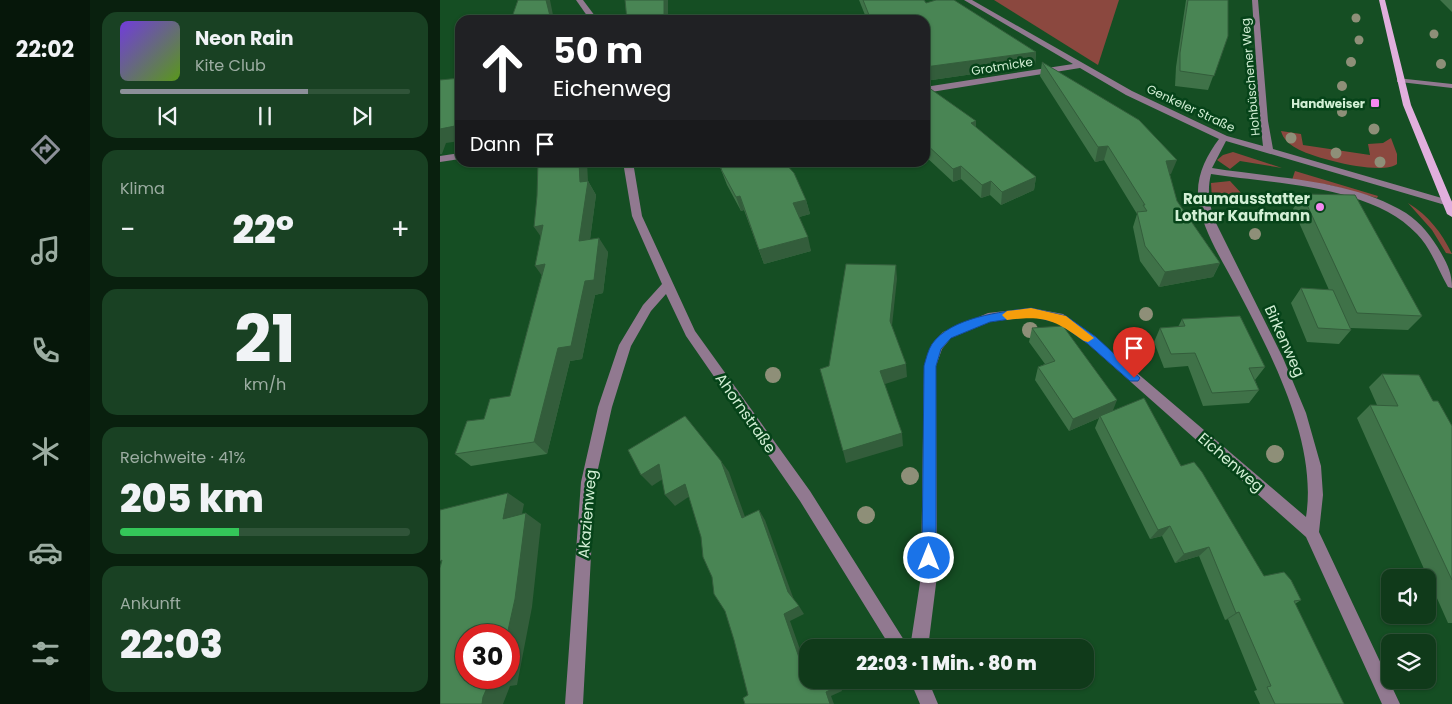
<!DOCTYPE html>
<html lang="de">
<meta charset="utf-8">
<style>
body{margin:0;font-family:Poppins,sans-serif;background:#194123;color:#f1f3f6;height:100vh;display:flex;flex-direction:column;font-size:19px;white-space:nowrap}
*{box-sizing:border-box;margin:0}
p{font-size:16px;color:#9cada2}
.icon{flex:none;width:28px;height:28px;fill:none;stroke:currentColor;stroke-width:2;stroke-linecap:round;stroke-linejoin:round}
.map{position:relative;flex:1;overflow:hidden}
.panel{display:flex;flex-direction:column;gap:12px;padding:12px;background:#09200e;width:350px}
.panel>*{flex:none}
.hud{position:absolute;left:15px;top:15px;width:475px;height:152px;border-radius:15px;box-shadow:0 1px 4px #0004,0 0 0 1px #305439;background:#202124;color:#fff;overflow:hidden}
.buttons{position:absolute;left:941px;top:569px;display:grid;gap:10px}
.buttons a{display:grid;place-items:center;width:55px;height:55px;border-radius:10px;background:#103a1a;box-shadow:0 1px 4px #0004,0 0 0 1px #305439;font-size:25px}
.speed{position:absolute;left:15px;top:624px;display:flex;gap:10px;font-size:25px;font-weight:700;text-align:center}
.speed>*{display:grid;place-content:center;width:65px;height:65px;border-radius:50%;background:#103a1a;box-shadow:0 1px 4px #0004,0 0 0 1px #305439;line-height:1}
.speed .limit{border:8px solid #d22;background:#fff;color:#111}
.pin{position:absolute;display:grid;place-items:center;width:42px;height:42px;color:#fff;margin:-51px -21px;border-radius:50% 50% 50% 0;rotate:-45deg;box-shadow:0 0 5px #0007}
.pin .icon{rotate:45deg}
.me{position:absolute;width:55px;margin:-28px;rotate:0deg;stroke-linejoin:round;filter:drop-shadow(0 0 4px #0008)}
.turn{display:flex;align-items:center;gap:18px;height:105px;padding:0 15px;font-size:22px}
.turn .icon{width:65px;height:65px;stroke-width:2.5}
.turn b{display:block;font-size:35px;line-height:42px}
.then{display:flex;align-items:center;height:48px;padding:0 15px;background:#0003;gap:10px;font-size:19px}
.big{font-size:38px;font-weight:800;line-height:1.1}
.panel .widget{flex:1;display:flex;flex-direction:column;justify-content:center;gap:8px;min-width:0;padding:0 18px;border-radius:15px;background:#194123}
.panel .dial{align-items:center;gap:0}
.dial b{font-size:65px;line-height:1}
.song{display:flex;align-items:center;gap:15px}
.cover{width:60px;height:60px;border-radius:8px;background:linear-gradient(135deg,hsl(260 70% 55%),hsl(90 70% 35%))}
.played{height:5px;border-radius:2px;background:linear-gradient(90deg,#8c9099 65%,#305439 65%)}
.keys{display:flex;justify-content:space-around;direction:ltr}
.heat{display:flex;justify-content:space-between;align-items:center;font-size:28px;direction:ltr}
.charge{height:8px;border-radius:4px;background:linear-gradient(90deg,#34c759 41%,#305439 0)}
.trip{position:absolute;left:359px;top:639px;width:295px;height:50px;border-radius:15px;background:#103a1a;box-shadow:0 1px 4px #0004,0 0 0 1px #305439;font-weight:800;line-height:50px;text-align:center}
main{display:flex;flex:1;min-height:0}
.dock{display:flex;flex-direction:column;width:90px;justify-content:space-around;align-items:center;background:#06170a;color:#9cada2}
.dock .icon{width:35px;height:35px}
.dock .active{color:#8c9099}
.dock b{font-size:22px;color:#f1f3f6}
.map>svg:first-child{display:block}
.green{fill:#8b483f}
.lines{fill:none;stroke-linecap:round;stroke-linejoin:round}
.minor{fill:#917990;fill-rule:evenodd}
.major{fill:#e1afdd;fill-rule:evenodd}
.tree{fill:#8e8f78}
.wall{fill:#3f7248}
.shaded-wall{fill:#335d3b}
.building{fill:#498554;stroke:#335d3b}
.route{fill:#1a73e8;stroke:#114b97}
.slow{fill:#f59e0b}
.poi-dot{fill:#f489f0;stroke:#064319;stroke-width:2}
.labels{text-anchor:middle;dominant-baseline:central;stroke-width:5;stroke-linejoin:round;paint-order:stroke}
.far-street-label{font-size:12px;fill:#d2efd5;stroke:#064319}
.far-poi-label{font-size:12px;font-weight:bold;fill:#d2efd5;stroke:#064319;text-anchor:end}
.poi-label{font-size:15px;font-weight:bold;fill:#d2efd5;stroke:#064319;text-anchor:end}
.street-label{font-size:15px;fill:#d2efd5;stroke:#064319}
</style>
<main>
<nav class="dock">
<b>22:02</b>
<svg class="icon active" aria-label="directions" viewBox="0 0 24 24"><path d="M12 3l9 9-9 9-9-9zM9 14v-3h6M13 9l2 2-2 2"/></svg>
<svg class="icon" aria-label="music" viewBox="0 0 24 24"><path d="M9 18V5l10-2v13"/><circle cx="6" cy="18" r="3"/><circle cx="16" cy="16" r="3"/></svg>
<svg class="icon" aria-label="phone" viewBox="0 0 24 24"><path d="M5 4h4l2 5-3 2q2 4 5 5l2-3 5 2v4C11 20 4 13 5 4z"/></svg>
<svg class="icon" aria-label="climate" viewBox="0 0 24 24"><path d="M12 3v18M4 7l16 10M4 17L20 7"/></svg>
<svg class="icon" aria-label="car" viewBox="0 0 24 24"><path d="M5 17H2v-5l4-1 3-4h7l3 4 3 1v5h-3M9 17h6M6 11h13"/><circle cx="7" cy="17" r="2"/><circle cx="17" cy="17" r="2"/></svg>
<svg class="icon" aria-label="filters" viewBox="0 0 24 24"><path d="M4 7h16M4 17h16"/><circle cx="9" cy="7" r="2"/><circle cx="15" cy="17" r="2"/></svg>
</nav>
<section class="panel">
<div class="widget">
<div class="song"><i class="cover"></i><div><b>Neon Rain</b><p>Kite Club</p></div></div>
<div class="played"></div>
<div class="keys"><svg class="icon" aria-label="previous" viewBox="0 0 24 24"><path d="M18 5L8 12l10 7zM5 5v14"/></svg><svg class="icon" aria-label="pause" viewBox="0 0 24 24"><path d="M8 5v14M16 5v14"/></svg><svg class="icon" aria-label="next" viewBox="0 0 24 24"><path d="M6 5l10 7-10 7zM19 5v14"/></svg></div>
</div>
<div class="widget"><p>Klima</p>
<div class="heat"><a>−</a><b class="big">22°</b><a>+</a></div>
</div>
<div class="widget dial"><b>21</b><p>km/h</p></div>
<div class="widget"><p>Reichweite · 41%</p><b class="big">205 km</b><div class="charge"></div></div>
<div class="widget"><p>Ankunft</p><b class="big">22:03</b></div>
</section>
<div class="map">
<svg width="1012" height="704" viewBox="0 0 1012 704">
<rect width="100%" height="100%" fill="#154e23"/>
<g class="green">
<path d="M 554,0 L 679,0 L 658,65 Z"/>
<path d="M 841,131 L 861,134 L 863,145 L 930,155 L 928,144 L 943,143 L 951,138 L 957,154 L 957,164 C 942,176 872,158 856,148 C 849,144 843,139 841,131 Z"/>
<path d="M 793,152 L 842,168 L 800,161 L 790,169 L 777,160 L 783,155 Z"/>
<path d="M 855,171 L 938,196 L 937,198 L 889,185 L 852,180 Z"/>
<path d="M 790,181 L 802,194 L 852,200 L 850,204 L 772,200 L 771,183 Z"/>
<path d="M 968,203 C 989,216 1001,232 1012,254 L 1006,253 L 992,230 Z"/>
</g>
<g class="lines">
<g class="minor">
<path d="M 136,0 L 143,0 L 158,20 L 150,20 Z"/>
<path d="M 524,0 L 532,0 L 692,91 L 787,136 L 823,146 L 820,121 L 812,0 L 818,0 L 828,121 L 833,149 L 1012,201 L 1012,207 L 786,141 L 772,168 C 833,178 912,179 966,213 C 981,223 992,237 1001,253 C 1008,265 1012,274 1012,288 L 1008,287 C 998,270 991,248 977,234 C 931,185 834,184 771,174 C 767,190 769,205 775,221 L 843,358 L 866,413 L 881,466 L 883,495 L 879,532 L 960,704 L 942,704 L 866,537 L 648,344 L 620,323 L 591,316 L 550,322 L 511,338 L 502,349 L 496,366 L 497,576 L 488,648 L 470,648 L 481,576 L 484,366 L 492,344 L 503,332 L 548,313 L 591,308 L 623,314 L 656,338 L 866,517 C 878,441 830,352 795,285 C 781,258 760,227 758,195 C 757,174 767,155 779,139 L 686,95 L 640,68 L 485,93 L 485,87 L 633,64 Z"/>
<path d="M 957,78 L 1012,84 L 1012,88 L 960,82 L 957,82 Z"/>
<path d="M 20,153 L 20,159 L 0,162 L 0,156 Z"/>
<path d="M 183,162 L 193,162 L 202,216 L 255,331 L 370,491 L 469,648 L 451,648 L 360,501 L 246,336 L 226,294 L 211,311 L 191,346 L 172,407 L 155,482 L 143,704 L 125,704 L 141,482 L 158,407 L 179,345 L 203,305 L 222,284 L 192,216 Z"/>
<path d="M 470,680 L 488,680 L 498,704 L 480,704 Z"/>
</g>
<path class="major" d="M 939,0 L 945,0 L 971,105 L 1012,202 L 1012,217 L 1007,214 L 963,105 Z"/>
</g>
<g class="tree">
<circle cx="916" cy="18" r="4.5"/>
<circle cx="994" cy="34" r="4.5"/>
<circle cx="919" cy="40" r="4.5"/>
<circle cx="911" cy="62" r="5"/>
<circle cx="1001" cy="64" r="5"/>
<circle cx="902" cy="86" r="5"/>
<circle cx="902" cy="112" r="5"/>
<circle cx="934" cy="129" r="5.5"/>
<circle cx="851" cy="138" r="5.5"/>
<circle cx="896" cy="153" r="5.5"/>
<circle cx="940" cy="162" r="5.5"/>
<circle cx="815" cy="234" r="6"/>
<circle cx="706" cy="314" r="7"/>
<circle cx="590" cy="330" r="8"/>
<circle cx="333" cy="375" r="8"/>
<circle cx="835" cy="454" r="9"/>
<circle cx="470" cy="476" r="9"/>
<circle cx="426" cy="515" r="9"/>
</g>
<g class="wall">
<path d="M 419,0 L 484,0 L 486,3 L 596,52 L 595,65 L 485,81 L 485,20 L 427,20 Z"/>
<path d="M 746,0 L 788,0 L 788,36 L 768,90 L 735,86 L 736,67 Z"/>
<path d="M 1000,0 L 1012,0 L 1012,12 Z"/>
<path d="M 602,62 L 731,174 L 729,174 L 737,201 L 780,263 L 773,277 L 719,287 L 700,261 L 693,227 L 697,214 L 664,160 L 655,162 L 600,76 Z"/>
<path d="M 485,85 L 596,177 L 594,190 L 561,205 L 550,195 L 541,198 L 521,179 L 513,182 L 485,156 Z"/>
<path d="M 278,162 L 344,162 L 366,200 L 370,214 L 359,217 L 371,251 L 324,264 L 304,210 L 301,211 L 287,185 Z"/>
<path d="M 148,181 L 156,195 L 150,239 L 168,252 L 163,293 L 155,295 L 142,359 L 130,361 L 107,454 L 31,466 L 15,454 L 44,419 L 70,396 L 102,275 L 101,237 L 97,196 Z"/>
<path d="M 862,194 L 982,316 L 968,330 L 910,328 L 911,330 L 899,344 L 867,342 L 851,303 L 861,288 L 889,290 L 853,209 Z"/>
<path d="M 742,319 L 825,367 L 815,380 L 819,390 L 809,403 L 763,406 L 748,366 L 724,368 L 714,342 L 720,328 L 738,327 Z"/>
<path d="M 592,328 L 672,411 L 741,466 L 824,576 L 861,600 L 855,604 L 904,704 L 820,704 L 814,691 L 817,690 L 788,619 L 785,620 L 759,556 L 735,563 L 722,536 L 710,539 L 655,428 L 659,418 L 629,431 L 595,380 L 598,367 L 605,364 L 589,342 Z"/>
<path d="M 942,374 L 993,401 L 1012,426 L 1012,623 L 1008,623 L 917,418 L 930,405 L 937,405 L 929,387 Z"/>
</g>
<g class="shaded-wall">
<path d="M 106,0 L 110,0 L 114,20 L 111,20 Z"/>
<rect x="224" y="0" width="4" height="20"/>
<path d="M 596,52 L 595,65 L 485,81 L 485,67 Z"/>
<path d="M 536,121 L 536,134 L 531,123 Z"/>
<path d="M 20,125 L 20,141 L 6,143 L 2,154 L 0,154 L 0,129 Z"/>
<path d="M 668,146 L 664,160 L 655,162 L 658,147 Z"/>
<path d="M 737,160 L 731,174 L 721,176 L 726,161 Z"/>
<path d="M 139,162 L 147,162 L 148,181 L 156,195 L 148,255 L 139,241 L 140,182 Z"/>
<path d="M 521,166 L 521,179 L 513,182 L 513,169 Z"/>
<path d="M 596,177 L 594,190 L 561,205 L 562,192 Z"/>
<path d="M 551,181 L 550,195 L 541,198 L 542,185 Z"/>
<path d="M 300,196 L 304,210 L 301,211 L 296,197 Z"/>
<path d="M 366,200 L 370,214 L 356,218 L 353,203 Z"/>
<path d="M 103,225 L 104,241 L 94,227 Z"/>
<path d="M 368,237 L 371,251 L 324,264 L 319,250 Z"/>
<path d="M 159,238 L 168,252 L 163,293 L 155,295 L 142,359 L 130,361 L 107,454 L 94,442 L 118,348 L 145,281 Z"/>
<path d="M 780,263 L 773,277 L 719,287 L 725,272 Z"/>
<path d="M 105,264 L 105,280 L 95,266 Z"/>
<path d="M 456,265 L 457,279 L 451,335 L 450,321 Z"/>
<path d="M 466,364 L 467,377 L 442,385 L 440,371 Z"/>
<path d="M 677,400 L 672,413 L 660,416 L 659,418 L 629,431 L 633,419 Z"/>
<path d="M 462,433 L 463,446 L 406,463 L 403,451 Z"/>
<path d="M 281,461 L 289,472 L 309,528 L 302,518 Z"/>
<path d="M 219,464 L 229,475 L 212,486 L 201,475 Z"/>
<path d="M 245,484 L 253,494 L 235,506 L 225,495 Z"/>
<path d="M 68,493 L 84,504 L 79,529 L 63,519 Z"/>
<path d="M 319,510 L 325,520 L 354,600 L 348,592 Z"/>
<path d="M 86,513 L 101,524 L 92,607 L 77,685 L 70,686 L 63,704 L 42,704 L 43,697 L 50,681 L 59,678 L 69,678 L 69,635 L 67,635 Z"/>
<path d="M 730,526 L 722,536 L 710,539 L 718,530 Z"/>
<path d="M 769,547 L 759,556 L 735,563 L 744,554 Z"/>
<path d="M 359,606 L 364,614 L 350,621 L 368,672 L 363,669 L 344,614 Z"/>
<path d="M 799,612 L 788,619 L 785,620 L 796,613 Z"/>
<path d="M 396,680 L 399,680 L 402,691 L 391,696 L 394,704 L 390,704 L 386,692 Z"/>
</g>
<g class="building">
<path d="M 78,0 L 106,0 L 111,20 L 71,20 Z"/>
<path d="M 185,0 L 224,0 L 224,20 L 187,20 Z"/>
<path d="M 423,0 L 484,0 L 486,3 L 496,0 L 514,0 L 596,52 L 485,67 L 485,20 L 431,20 Z"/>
<path d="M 748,0 L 788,0 L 788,36 L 774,76 L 740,71 L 740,53 Z"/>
<path d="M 602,62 L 699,120 L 737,160 L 726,161 L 737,201 L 780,263 L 725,272 L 705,246 L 697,212 L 707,211 L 703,205 L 705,205 L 668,146 L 658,147 Z"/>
<path d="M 20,78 L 20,125 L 0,129 L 0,80 Z"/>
<path d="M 485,85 L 536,121 L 531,123 L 596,177 L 562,192 L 551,181 L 542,185 L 521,166 L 513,169 L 485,143 Z"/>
<path d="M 98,162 L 139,162 L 140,182 L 148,181 L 139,241 L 159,238 L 154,280 L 145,281 L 131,346 L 118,348 L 94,442 L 15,454 L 27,421 L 44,419 L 50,399 L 70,396 L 105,264 L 95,266 L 103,225 L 94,227 L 97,196 Z"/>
<path d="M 279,162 L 344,162 L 354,173 L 366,200 L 353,203 L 368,237 L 319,250 L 300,196 L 296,197 L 282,171 Z"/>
<path d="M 862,194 L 915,195 L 982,316 L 917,313 Z"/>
<path d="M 406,264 L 456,265 L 450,321 L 466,364 L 440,371 L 462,433 L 403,451 L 380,369 L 389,366 Z"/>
<path d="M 861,288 L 893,290 L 911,330 L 878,328 Z"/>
<path d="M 800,316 L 825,367 L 809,368 L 819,390 L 772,393 L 755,353 L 731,354 L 720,328 L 745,326 L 742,319 Z"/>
<path d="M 623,326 L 677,400 L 633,419 L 598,367 L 615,361 L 592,328 Z"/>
<path d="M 942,374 L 979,375 L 993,401 L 998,401 L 1012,426 L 1012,580 L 930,405 L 958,406 Z"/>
<path d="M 704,398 L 741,466 L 754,462 L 762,472 L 824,576 L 844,572 L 851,580 L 861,600 L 854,601 L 904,704 L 835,704 L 827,687 L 831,686 L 799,612 L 796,613 L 769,547 L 744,554 L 730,526 L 718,530 L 660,416 Z"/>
<path d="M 245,416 L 281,461 L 302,518 L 319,510 L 348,592 L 359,606 L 344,614 L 363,669 L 368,667 L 368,680 L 396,680 L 398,686 L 386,692 L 390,704 L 305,704 L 303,698 L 308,695 L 294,640 L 285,611 L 274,594 L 272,577 L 263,557 L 261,537 L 245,484 L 225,495 L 219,464 L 201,475 L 188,450 Z"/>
<path d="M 68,493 L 63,519 L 86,513 L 75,599 L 67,635 L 26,635 L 26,678 L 59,678 L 58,679 L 50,681 L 43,697 L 42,704 L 0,704 L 0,568 L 2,560 L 0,561 L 0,510 Z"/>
</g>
<path class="route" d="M 591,308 L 626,316 L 656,337 L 700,378 L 698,381 L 690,381 L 648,344 L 619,323 L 591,316 L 550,322 L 511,338 L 501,349 L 496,366 L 496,558 L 494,563 L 489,565 L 484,563 L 482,558 L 484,366 C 486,359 488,350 492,344 C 511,317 561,312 591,308 Z"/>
<path class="slow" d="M 591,308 L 626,316 L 654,338 L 648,342 L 644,341 C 615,320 604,315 567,320 L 562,315 L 567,311 Z"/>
<g class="poi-dot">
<rect x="930" y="98" width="10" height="10" rx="2.5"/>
<circle cx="880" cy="207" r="5"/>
</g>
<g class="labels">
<g class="far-street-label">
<text transform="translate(562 66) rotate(-9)">Grotmicke</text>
<text transform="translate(810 77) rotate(-95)">Hohbüschener Weg</text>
<text transform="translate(751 108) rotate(25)">Genkeler Straße</text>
</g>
<g class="far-poi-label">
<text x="925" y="103">Handweiser</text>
</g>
<g class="poi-label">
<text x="870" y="198">Raumausstatter<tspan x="870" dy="17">Lothar Kaufmann</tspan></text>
</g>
<g class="street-label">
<text transform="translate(845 341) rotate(66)">Birkenweg</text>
<text transform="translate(306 413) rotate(55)">Ahornstraße</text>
<text transform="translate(791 462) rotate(41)">Eichenweg</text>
<text transform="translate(147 514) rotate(-85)">Akazienweg</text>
</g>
</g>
</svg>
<div class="buttons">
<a><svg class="icon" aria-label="sound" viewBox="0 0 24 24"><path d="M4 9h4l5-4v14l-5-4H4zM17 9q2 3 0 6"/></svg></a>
<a><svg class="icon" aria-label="layers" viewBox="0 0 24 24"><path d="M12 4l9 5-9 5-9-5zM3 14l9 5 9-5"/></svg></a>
</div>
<div class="speed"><div class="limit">30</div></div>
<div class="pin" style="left:694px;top:378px;background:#d93025"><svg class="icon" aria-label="arrive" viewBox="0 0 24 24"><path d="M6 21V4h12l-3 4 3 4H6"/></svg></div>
<svg class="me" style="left:489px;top:558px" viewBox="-20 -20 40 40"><circle r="17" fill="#1a73e8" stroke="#fff" stroke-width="3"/><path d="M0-11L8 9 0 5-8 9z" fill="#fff"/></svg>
<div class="trip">22:03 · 1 Min. · 80 m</div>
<div class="hud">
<div class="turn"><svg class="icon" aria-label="ahead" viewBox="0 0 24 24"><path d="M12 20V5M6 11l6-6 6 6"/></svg><div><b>50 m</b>Eichenweg</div></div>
<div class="then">Dann<svg class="icon" aria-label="arrive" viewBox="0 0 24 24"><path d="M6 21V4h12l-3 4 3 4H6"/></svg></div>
</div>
</div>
</main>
